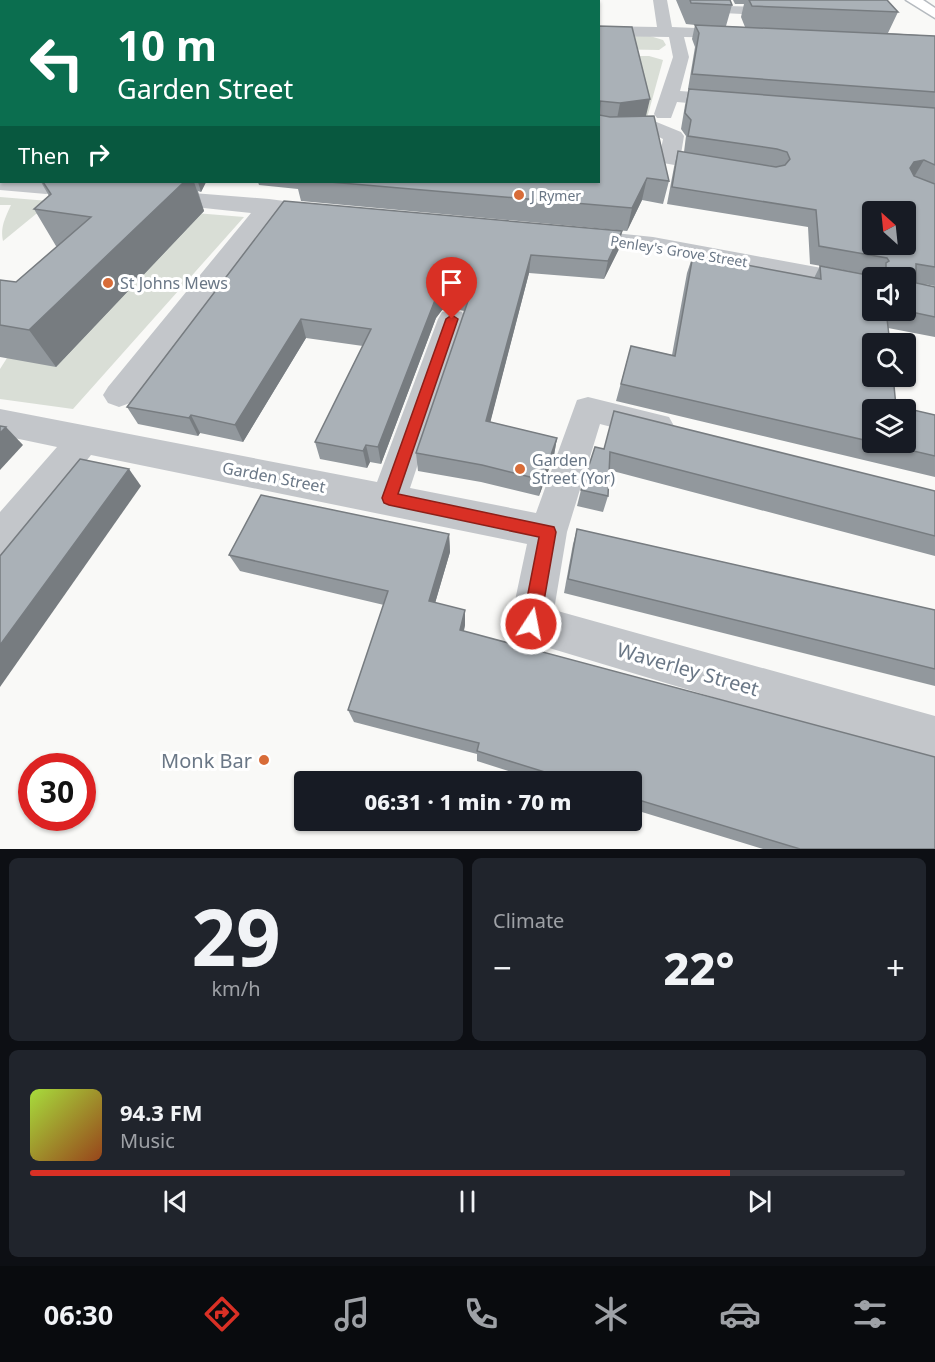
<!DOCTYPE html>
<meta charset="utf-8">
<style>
body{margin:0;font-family:"Noto Sans",sans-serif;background:#20242c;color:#f1f3f6;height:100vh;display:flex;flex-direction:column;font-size:22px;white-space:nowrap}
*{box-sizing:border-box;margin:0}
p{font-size:20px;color:#9ea1a6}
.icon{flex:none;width:33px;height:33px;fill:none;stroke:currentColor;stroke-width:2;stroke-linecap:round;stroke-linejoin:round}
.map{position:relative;height:849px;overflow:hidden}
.panel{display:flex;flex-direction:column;gap:9px;padding:9px;background:#0d0f14;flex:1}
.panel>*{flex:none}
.guide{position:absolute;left:0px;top:0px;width:600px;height:183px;box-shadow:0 2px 4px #0004;background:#0b6e4f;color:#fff;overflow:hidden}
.needle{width:39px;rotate:333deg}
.fabs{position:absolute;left:862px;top:201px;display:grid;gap:12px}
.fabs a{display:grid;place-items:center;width:54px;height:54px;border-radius:6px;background:#171b24;box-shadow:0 2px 4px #0004;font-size:30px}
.speed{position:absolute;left:18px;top:753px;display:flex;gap:12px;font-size:30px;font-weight:700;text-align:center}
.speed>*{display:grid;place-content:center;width:78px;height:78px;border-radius:50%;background:#171b24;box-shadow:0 2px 4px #0004;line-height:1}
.speed .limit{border:9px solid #d22;background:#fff;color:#111}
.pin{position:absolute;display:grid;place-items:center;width:51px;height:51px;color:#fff;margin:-62px -26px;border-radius:50% 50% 50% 0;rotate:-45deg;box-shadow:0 0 6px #0007}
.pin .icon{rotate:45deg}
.me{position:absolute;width:66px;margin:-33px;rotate:11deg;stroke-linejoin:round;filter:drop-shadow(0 0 4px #0008)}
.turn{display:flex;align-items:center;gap:21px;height:126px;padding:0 18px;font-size:27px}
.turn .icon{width:78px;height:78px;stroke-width:2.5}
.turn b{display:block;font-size:42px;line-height:51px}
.then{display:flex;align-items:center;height:57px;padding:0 18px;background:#0003;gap:12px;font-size:22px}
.big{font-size:45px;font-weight:800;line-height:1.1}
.panel .widget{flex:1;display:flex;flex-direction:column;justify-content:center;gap:9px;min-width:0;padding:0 21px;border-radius:9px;background:#20242c}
.panel .dial{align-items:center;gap:0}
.dial b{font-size:78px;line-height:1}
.song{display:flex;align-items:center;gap:18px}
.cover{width:72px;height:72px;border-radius:9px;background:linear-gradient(135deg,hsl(80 70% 55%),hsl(20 70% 35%))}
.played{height:6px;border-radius:3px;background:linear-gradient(90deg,#d93025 80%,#363941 80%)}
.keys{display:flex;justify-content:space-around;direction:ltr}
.heat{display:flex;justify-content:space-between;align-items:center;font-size:33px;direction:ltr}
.panel .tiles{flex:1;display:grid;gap:9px;grid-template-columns:1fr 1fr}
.widget:last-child{grid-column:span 2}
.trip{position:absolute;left:294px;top:771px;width:348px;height:60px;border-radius:6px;background:#171b24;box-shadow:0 2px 4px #0004;font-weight:800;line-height:60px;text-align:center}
.tab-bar{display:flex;height:96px;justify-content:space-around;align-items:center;background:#090b0e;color:#9ea1a6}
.tab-bar .icon{width:42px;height:42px}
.tab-bar .selected{color:#d93025}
.tab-bar b{font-size:27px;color:#f1f3f6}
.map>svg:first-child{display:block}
.green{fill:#d9ded6}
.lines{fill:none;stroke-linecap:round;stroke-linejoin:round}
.secondary-casing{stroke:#b5babf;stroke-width:3}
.street{fill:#c3c6ca;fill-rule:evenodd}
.secondary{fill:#fff;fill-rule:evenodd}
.wall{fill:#92989d;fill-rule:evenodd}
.shaded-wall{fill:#777c80}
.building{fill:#aab1b7;stroke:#777c80;stroke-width:1.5;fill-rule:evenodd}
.route{fill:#d93025;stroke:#8d1f18;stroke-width:1.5}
.poi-dot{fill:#d86c38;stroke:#fff;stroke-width:2}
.labels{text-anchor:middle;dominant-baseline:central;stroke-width:6;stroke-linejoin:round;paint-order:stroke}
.far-poi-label{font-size:14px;fill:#6a7786;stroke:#fff;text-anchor:start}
.far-street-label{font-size:14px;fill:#6a7786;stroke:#fff}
.poi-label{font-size:16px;fill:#6a7786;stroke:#fff;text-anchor:start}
.street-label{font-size:16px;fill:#6a7786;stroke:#fff}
.near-street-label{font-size:20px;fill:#6a7786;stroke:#fff}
.near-poi-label{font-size:20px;fill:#6a7786;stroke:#fff;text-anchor:end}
</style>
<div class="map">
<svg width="935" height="849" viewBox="0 0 935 849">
<rect width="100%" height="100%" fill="#f9f9f7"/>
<g class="green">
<rect x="362" y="0" width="219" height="1"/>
<path d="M 599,36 L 650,36 L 663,40 L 666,45 L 659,50 L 606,49 Z"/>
<path d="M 599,56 L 649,56 L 663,60 L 647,118 L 618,123 Z"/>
<path d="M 0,197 L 244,217 L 73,409 L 0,399 L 0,369 L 7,358 L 188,228 L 36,214 L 3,241 C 0,228 5,218 11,205 L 0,205 Z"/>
</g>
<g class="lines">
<defs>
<path id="secondary" d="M 906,0 L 923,0 L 935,8 L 935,18 Z"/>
</defs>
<use href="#secondary" class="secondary-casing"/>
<g class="street">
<path d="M 653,0 L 667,0 L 672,27 L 743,30 L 746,33 L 743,36 L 738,38 L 684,37 L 689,57 L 680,91 L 733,95 L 740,97 L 742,101 L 740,105 L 733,107 L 677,102 L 671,118 L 657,118 L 654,114 L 673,57 L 669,37 L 598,36 L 598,26 L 657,27 Z"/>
<path d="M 728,6 L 761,7 L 768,11 L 761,15 L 723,13 L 721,10 L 723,7 Z"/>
<path d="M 654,121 L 681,132 L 684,136 L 681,154 L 729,162 L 732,167 L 729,172 L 721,173 L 663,163 L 659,159 L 663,139 L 647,131 L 644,127 L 647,123 Z"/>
<path d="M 0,133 L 2,133 L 0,146 Z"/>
<path d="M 0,176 L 2,182 L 51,182 L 57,187 L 54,192 L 46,194 L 0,190 Z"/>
<path d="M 155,190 L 269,199 L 322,206 L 330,208 L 334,213 L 330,218 L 322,220 L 274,215 L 130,403 L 119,407 L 108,403 L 103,395 L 108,387 L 251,213 L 147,202 L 144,197 L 147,192 Z"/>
<path d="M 576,229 L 653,237 L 876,278 L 873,278 L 873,293 L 653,251 L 567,241 L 564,236 L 567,231 Z"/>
<path d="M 452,310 L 462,312 L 466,319 L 410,488 L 536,513 L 577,400 L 588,397 L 669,417 L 674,426 L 669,435 L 657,439 L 600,424 L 567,532 L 554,610 L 935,716 L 935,764 L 516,638 L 510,624 L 527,544 L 91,455 L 14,552 L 0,557 L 0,512 L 57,447 L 0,435 L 0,409 L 377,482 L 438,319 L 442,312 Z"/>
</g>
<use href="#secondary" class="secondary"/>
</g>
<g class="wall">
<path d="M 0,0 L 294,0 L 293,2 L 2,2 L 2,126 L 0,125 Z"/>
<path d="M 676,0 L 730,0 L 732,5 L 726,26 L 745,27 L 741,17 L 744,4 L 735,4 L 733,0 L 887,0 L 898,12 L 888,33 L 935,36 L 935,286 L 924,284 L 935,287 L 935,337 L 888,328 L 896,406 L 935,415 L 935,477 L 616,401 L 631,346 L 672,355 L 687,273 L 693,255 L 814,278 L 820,266 L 877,276 L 810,264 L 808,227 L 667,204 L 674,167 L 678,151 L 684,152 L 686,136 L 681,129 L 685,105 L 689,89 L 688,89 L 695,47 L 692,39 L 695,25 L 686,24 ZM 725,159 L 771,166 L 775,167 ZM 906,278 L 906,310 L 873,310 ZM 873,410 L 906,442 L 873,442 Z"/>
<path d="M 598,26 L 646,116 L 669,181 L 663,204 L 642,200 L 627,231 L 301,201 L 298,189 L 259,185 L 258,182 L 598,182 Z"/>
<path d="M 41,182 L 206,182 L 201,192 L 198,191 L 204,211 L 56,367 L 0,357 L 0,280 L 16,282 L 58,246 L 56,246 L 34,209 L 49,196 Z"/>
<path d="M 284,201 L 619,249 L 604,279 L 529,273 L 490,422 L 557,438 L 554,455 L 539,496 L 481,482 L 418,471 L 416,453 L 465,312 L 464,311 L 452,308 L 442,310 L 436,318 L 381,464 L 370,462 L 367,468 L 320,459 L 315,442 L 363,346 L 306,338 L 243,442 L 200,433 L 198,436 L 138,424 L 127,407 Z"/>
<path d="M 604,449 L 935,491 L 935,558 L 935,556 L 609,470 L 608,496 L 603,512 L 577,506 L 581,490 Z"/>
<path d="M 577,529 L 935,610 L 935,686 L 564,593 L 573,544 Z"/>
<path d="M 449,534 L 450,552 L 435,603 L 465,610 L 465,625 L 464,631 L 935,849 L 763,849 L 632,809 L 632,782 L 543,782 L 477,761 L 477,754 L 354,722 L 348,710 L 384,605 L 240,571 L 229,555 Z"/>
</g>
<g class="shaded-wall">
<path d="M 281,0 L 294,0 L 293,2 L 280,2 Z"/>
<path d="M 650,99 L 645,120 L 616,124 L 620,103 Z"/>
<path d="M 924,160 L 914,177 L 910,168 L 914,162 Z"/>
<path d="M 647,178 L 642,200 L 627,231 L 632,208 Z"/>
<path d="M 184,182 L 194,182 L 204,211 L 56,367 L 29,330 Z"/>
<path d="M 198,182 L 206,182 L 201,192 Z"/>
<path d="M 622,231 L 619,249 L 604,279 L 608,261 Z"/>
<path d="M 531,255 L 529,273 L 486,439 L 486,421 Z"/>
<path d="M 452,290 L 452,308 L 442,310 L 436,318 L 381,464 L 378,447 L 435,300 L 441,292 Z"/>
<path d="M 301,319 L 306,338 L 243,442 L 235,425 Z"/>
<path d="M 191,415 L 200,433 L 198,436 L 189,418 Z"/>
<path d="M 6,427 L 23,445 L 0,470 L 0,433 Z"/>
<path d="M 557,438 L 554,455 L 539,496 L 542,480 Z"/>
<path d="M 366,445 L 370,462 L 367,468 L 363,451 Z"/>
<path d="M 129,469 L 141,486 L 0,687 L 0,645 Z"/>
<path d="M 449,534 L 450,552 L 431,617 L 429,601 Z"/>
<path d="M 465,610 L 465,625 L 460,645 L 460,630 Z"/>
</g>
<g class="building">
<path d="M 0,0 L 281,0 L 280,2 L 2,2 L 2,114 L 0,113 Z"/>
<path d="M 690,0 L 730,0 L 732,5 L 691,3 Z"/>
<path d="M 749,0 L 887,0 L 898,12 L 752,6 Z"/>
<path d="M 695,25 L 935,36 L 935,92 L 692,74 L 699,33 Z"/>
<path d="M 598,26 L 632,27 L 650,99 L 620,103 L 600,101 L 599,115 L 610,117 L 654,116 L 669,181 L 647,178 L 632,208 L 330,182 L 598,182 Z"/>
<path d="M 689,89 L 935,108 L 935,165 L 924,160 L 914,162 L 910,168 L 914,176 L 935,184 L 935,267 L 916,264 L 916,283 L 935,287 L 935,317 L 902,310 L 906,310 L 906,278 L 884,278 L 886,275 L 886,263 L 889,261 L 887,258 L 819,246 L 816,210 L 672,187 L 678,151 L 776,167 L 785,165 L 790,159 L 787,152 L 777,149 L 688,136 L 691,120 L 685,113 ZM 873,212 L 906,212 L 906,244 L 873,244 Z"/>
<path d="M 43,182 L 184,182 L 29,330 L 0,325 L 0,280 L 16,282 L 91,217 L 34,209 L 51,194 Z"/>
<path d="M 284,201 L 622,231 L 608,261 L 531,255 L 486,421 L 557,438 L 542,480 L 482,465 L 416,453 L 468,301 L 464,293 L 452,290 L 441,292 L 435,300 L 378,447 L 366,445 L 363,451 L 315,442 L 371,329 L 301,319 L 235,425 L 191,415 L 189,418 L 127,407 Z"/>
<path d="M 693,255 L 821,279 L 820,266 L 883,278 L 873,278 L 873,310 L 886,310 L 890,344 L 873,344 L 873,376 L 893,376 L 896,406 L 935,415 L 935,456 L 875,442 L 906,442 L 906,410 L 873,410 L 873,442 L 621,384 L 631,346 L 675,356 Z"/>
<path d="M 614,411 L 935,491 L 935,536 L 610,452 L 608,496 L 581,490 L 595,447 L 604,449 Z"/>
<path d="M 0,426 L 6,427 L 0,433 Z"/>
<path d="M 80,459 L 129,469 L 0,645 L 0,556 Z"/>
<path d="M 261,495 L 449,534 L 429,601 L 465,610 L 460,630 L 935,757 L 935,849 L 800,849 L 632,798 L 632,782 L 577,782 L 477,751 L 479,743 L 348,710 L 388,591 L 229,555 Z"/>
<path d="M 577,529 L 935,610 L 935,669 L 568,579 Z"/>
</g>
<path class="route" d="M 452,315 L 458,319 L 398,494 L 554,527 L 556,532 L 540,624 L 537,630 L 531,633 L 525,630 L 522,624 L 539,537 L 389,505 L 384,503 L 382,498 L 446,319 Z"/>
<g class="poi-dot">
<circle cx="519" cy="195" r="6"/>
<circle cx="108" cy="283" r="6"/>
<circle cx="520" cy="469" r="6"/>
<circle cx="264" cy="760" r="6"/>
</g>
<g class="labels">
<g class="far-poi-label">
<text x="531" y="195">J Rymer</text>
</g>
<g class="far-street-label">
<text transform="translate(679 251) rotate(9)">Penley's Grove Street</text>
</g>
<g class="poi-label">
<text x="120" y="283">St Johns Mews</text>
<text x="532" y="460">Garden<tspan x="532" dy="18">Street (Yor)</tspan></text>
</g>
<g class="street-label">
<text transform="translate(274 477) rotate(11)">Garden Street</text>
</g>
<g class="near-street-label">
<text transform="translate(688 669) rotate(16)">Waverley Street</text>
</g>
<g class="near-poi-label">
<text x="252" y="760">Monk Bar</text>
</g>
</g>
</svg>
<div class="fabs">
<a><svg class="needle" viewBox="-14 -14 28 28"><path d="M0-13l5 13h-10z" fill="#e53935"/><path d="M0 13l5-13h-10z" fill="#9ea1a6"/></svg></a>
<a><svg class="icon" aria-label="sound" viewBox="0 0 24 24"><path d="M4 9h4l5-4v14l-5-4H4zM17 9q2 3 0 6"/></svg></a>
<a><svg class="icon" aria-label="search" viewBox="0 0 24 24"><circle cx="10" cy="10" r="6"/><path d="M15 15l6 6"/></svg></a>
<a><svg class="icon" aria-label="layers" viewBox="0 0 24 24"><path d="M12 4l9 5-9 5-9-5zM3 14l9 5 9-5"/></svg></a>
</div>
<div class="speed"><div class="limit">30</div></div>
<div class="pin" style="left:452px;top:319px;background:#d93025"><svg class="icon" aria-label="arrive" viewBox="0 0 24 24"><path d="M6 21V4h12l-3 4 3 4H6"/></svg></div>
<svg class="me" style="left:531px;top:624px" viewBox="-20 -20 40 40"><circle r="17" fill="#d93025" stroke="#fff" stroke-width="3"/><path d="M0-11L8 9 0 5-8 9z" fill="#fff"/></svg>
<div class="trip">06:31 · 1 min · 70 m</div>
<div class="guide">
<div class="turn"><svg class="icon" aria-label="left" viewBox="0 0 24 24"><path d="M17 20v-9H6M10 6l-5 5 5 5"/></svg><div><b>10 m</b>Garden Street</div></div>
<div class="then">Then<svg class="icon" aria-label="right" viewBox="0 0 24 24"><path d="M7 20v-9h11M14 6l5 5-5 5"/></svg></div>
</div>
</div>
<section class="panel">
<div class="tiles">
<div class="widget dial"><b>29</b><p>km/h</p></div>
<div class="widget"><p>Climate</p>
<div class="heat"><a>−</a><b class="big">22°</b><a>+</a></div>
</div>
<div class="widget">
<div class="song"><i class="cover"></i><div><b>94.3 FM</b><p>Music</p></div></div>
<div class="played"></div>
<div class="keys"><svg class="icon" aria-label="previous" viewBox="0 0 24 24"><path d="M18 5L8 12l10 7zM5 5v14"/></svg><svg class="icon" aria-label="pause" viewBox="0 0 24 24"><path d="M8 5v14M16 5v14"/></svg><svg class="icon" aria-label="next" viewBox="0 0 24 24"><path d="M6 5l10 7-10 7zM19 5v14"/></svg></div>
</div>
</div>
</section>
<nav class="tab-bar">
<b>06:30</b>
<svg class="icon selected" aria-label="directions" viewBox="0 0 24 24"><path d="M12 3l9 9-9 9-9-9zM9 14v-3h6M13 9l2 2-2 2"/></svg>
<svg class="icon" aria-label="music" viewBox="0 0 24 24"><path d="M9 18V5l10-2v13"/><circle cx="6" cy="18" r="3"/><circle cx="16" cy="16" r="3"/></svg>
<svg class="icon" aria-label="phone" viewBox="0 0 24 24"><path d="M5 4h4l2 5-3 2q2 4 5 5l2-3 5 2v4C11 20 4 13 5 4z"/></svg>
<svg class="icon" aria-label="climate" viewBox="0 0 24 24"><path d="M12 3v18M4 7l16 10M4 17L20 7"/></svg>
<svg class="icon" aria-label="car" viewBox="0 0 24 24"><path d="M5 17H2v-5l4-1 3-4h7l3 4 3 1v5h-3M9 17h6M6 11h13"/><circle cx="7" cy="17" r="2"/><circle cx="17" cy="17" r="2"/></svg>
<svg class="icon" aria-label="filters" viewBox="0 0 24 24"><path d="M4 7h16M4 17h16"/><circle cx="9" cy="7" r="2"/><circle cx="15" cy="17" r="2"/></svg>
</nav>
